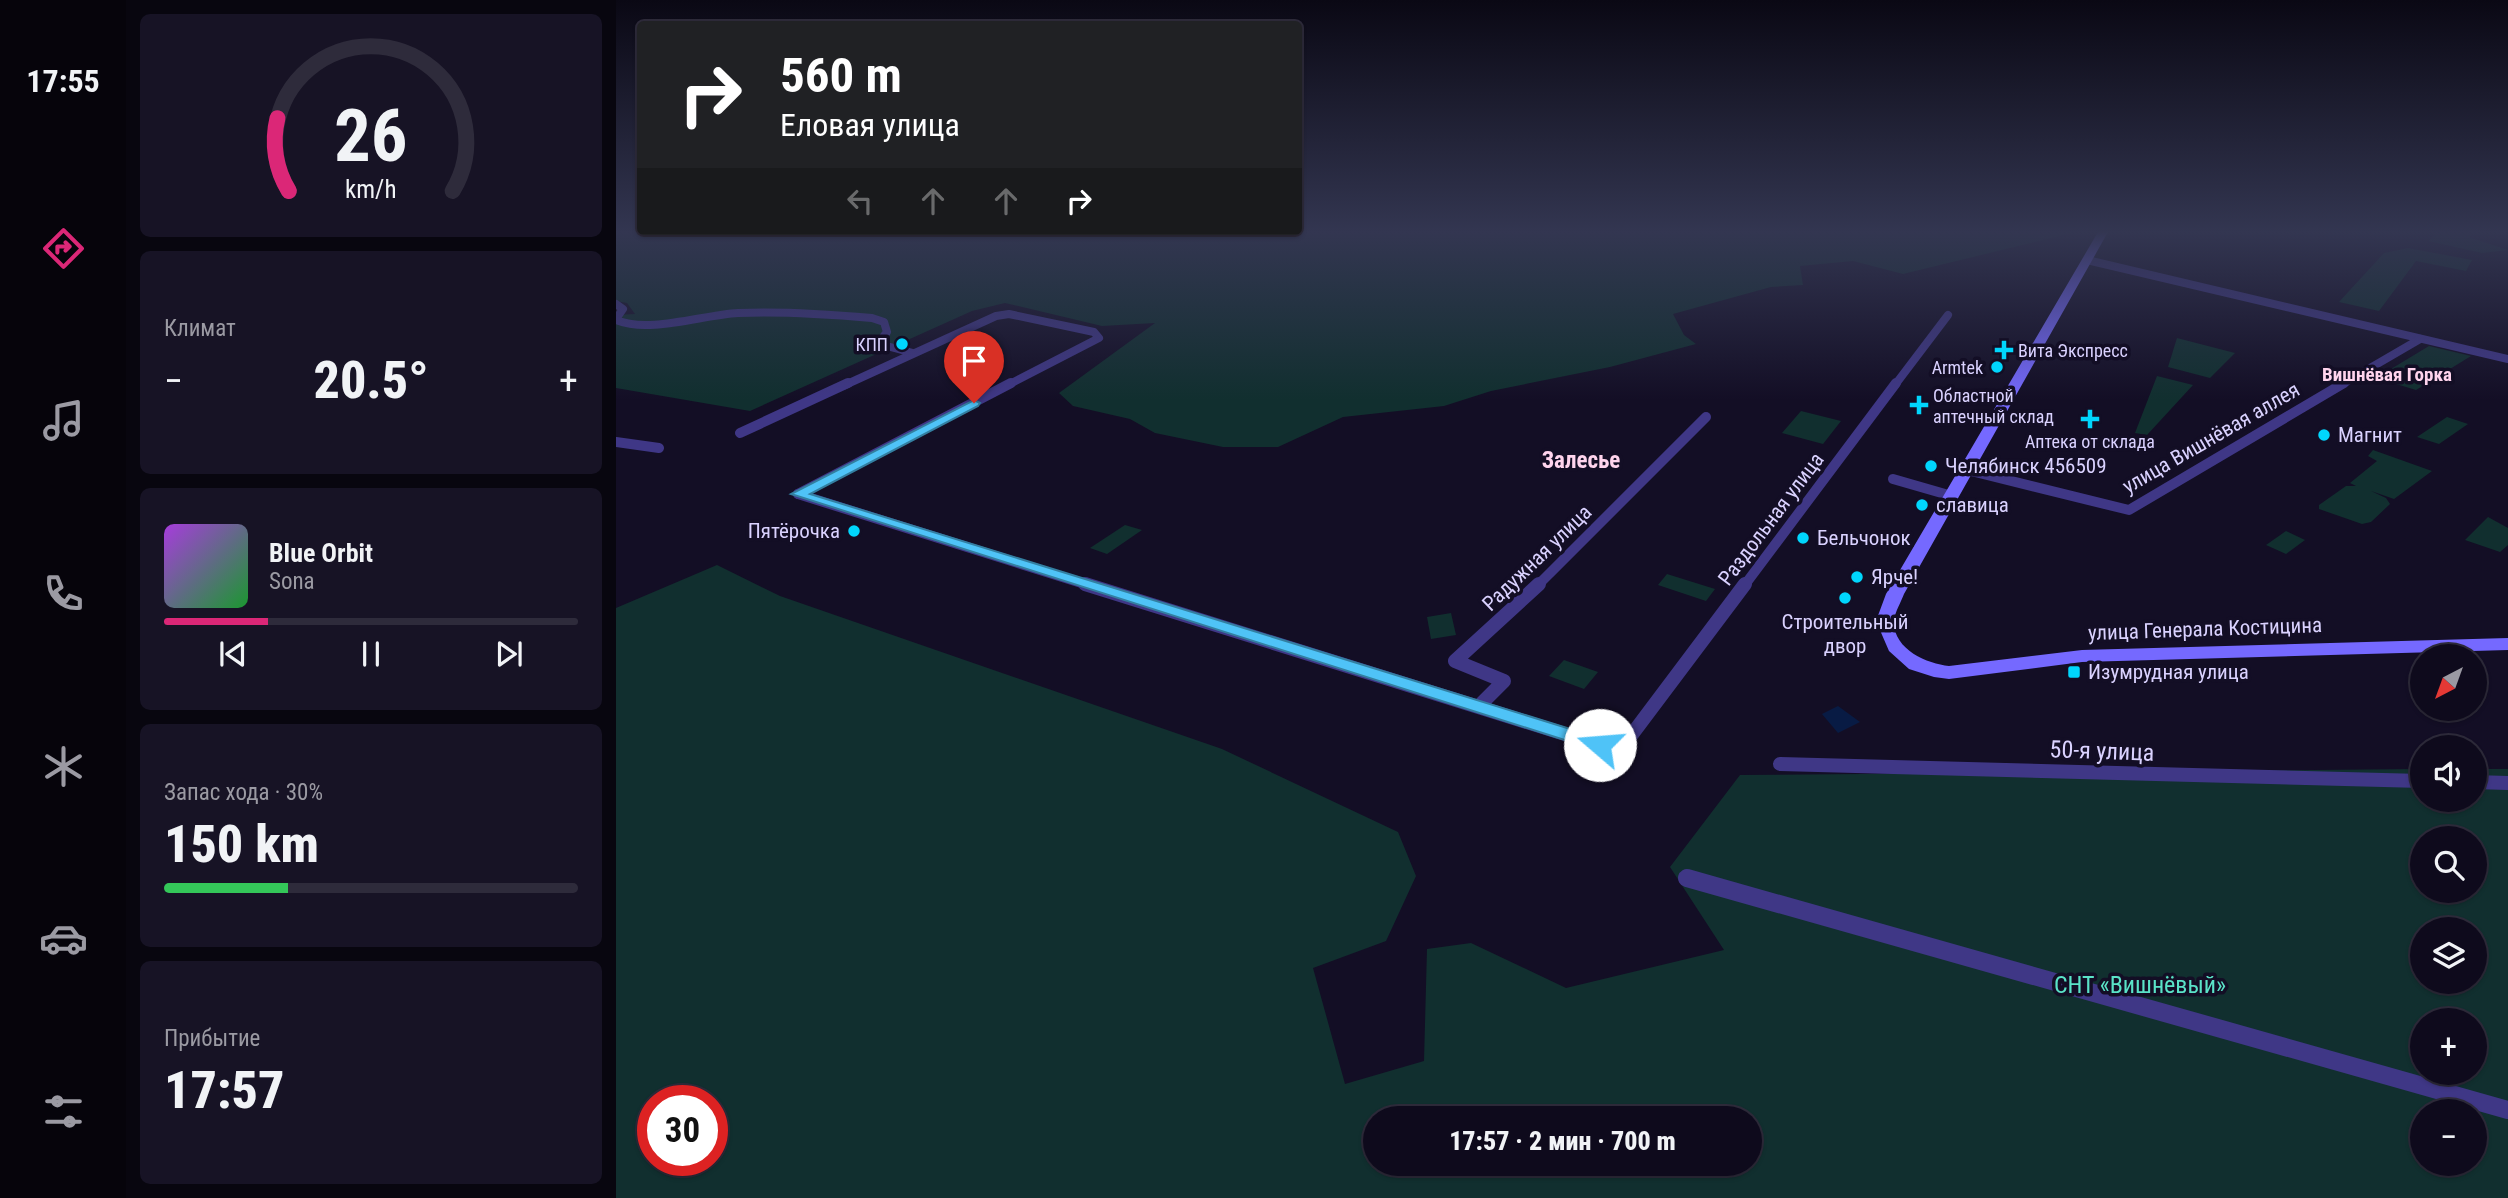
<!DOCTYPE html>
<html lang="ru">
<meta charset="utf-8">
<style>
body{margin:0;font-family:"Roboto Condensed",sans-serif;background:#171325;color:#f1f3f6;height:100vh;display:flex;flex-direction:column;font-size:26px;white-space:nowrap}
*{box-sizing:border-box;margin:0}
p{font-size:23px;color:#9b9aa3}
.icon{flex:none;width:38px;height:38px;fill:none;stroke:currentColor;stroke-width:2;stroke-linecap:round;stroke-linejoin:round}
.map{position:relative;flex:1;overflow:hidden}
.side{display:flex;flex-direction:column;gap:14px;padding:14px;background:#08060f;width:490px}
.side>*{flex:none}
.hud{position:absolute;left:21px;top:21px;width:665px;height:214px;border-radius:7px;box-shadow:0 2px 5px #0004,0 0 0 2px #2e2b3b;background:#202124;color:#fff;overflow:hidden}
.needle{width:46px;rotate:221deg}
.fabs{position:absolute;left:1794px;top:644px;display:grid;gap:14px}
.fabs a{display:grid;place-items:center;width:77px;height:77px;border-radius:50%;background:#0e0a1c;box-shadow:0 2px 5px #0004,0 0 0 2px #2e2b3b;font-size:35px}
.speed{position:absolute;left:21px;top:1085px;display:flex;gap:14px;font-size:35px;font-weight:700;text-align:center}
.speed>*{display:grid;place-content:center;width:91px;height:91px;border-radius:50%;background:#0e0a1c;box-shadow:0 2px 5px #0004,0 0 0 2px #2e2b3b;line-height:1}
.speed .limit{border:10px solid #d22;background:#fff;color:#111}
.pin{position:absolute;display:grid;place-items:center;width:60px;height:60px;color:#fff;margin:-72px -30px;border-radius:50% 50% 50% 0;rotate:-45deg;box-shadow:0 0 7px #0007}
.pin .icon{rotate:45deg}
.me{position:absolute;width:77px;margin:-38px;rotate:288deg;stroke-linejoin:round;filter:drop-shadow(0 0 5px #0008)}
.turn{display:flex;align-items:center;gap:24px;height:147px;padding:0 28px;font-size:32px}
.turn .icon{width:91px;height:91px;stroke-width:2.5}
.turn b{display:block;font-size:49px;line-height:60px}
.lanes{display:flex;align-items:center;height:66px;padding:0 28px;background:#0003;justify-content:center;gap:35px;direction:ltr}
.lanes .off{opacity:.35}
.big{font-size:52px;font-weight:800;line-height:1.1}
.side .widget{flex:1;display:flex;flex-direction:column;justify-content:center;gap:10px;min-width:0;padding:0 24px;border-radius:10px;background:#171325}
.side .dial{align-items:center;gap:0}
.dial svg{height:182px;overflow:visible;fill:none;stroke:#2e2b3b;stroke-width:7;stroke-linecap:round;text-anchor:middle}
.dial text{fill:#f1f3f6;stroke:none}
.song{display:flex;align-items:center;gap:21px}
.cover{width:84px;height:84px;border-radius:10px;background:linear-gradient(135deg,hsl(280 70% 55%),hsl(130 70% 35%))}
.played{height:7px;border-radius:4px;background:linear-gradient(90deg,#db2777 25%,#2e2b3b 25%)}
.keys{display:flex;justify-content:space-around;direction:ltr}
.heat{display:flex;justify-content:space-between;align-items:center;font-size:38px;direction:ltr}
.charge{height:10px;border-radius:5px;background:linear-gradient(90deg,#34c759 30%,#2e2b3b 0)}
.trip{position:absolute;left:747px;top:1106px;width:399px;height:70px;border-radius:35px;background:#0e0a1c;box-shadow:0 2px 5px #0004,0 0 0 2px #2e2b3b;font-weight:800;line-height:70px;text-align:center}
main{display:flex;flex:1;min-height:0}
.tabs{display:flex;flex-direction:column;width:126px;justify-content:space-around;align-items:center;background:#06040b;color:#9b9aa3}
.tabs .icon{width:49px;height:49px}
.tabs .selected{color:#db2777}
.tabs b{font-size:32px;color:#f1f3f6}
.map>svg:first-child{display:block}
.green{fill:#112f2f;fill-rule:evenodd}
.water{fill:#081b44}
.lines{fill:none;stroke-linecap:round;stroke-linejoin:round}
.street-far3{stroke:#3f3786;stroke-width:8}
.street-far2{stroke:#3f3786;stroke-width:10}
.street-far1{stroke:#3f3786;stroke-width:14}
.street{stroke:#3f3786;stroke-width:18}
.secondary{fill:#7569ff;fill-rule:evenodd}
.route{fill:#4fc3f7;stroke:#337fa1;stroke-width:2}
.poi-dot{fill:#00d6fd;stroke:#130e25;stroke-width:2.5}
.labels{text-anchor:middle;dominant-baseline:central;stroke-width:7;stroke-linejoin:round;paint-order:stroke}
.far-poi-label{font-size:18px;fill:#dad2ff;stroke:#130e25;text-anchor:end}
.far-neighbourhood-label{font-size:19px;font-weight:bold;fill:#ffd4ed;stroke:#130e25}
.poi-label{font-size:21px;fill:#dad2ff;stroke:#130e25;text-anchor:start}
.street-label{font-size:21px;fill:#dad2ff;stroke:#130e25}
.neighbourhood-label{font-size:23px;font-weight:bold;fill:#ffd4ed;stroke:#130e25}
.near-street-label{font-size:24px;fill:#dad2ff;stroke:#130e25}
.near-park-label{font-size:24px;fill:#5ae3c8;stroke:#130e25}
</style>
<main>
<nav class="tabs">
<b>17:55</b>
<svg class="icon selected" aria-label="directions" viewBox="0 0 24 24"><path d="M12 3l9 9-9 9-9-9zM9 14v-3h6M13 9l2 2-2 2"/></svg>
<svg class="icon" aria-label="music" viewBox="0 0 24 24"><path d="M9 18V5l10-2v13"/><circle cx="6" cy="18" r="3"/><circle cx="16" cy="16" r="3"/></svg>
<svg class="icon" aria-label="phone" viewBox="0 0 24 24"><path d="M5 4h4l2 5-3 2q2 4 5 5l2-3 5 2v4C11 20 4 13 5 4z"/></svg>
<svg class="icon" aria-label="climate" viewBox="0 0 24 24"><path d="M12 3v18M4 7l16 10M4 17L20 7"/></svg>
<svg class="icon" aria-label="car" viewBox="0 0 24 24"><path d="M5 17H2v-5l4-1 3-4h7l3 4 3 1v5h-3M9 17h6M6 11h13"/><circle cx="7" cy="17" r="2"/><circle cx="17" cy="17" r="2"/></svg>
<svg class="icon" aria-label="filters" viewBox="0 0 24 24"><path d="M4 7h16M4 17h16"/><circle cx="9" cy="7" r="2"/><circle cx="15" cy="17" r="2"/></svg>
</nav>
<section class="side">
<div class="widget dial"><svg viewBox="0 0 100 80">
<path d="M14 69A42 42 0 1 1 86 69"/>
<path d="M14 69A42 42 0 0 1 9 37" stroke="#db2777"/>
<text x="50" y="56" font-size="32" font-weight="700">26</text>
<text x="50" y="72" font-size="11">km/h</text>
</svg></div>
<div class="widget"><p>Климат</p>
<div class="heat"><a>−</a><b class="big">20.5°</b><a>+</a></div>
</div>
<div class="widget">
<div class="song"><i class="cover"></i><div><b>Blue Orbit</b><p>Sona</p></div></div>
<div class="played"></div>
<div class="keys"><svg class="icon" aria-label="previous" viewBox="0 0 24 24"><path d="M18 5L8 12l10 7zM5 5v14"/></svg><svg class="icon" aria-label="pause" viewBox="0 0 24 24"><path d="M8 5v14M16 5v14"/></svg><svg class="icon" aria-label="next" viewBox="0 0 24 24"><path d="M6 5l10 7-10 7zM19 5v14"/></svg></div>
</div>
<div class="widget"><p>Запас хода · 30%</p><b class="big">150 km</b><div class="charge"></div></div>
<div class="widget"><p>Прибытие</p><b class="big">17:57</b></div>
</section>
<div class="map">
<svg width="1892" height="1198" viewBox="0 0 1892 1198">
<rect width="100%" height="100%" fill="#130e25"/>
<g class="green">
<path d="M 0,232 L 91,233 L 1460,232 L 1287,274 L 1237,261 L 1184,266 L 1187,285 L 1155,287 L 1057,314 L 1068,335 L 1080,344 L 994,367 L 875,391 L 828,406 L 727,417 L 662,447 L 607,447 L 539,433 L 514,419 L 457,406 L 443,393 L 539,323 L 486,326 L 389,303 L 356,311 L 134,411 L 0,388 L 0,315 L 19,314 L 11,303 L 0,301 Z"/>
<path d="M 1811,232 L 1860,232 L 1853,237 L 1892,250 L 1866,253 L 1812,241 L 1819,235 Z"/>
<path d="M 1792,248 L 1856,260 L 1850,271 L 1800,261 L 1763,311 L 1723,302 L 1768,253 Z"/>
<path d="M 1561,338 L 1619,353 L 1594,378 L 1552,367 Z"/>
<path d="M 1813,346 L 1855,356 L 1800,390 L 1760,378 Z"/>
<path d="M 1541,376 L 1577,385 L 1531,435 L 1519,433 Z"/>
<path d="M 1185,411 L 1225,421 L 1207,444 L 1166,433 Z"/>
<path d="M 1831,417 L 1852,424 L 1823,444 L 1801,437 Z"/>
<path d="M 1757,450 L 1816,471 L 1778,499 L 1755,491 L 1770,498 L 1774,504 L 1755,522 L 1746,524 L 1703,509 L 1703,505 L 1730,486 L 1740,486 L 1734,483 L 1761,461 L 1752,456 Z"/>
<path d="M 1872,517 L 1892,528 L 1892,545 L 1884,552 L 1849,540 Z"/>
<path d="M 509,525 L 526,530 L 491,554 L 474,548 Z"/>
<path d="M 1670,531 L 1689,540 L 1670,554 L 1650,545 Z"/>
<path d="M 101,565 L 164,596 L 606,749 L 782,832 L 800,876 L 770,941 L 697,968 L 729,1084 L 808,1061 L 811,949 L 855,943 L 950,988 L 1108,950 L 1054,867 L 1124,775 L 1806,769 L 1806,800 L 1858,800 L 1859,769 L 1892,769 L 1892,1198 L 0,1198 L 0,608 ZM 1806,838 L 1858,838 L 1858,891 L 1806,891 ZM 1806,929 L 1858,929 L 1858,982 L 1806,982 ZM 1806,1020 L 1858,1020 L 1858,1073 L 1806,1073 ZM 37,1101 L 96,1101 L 96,1160 L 37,1160 ZM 1806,1111 L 1858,1111 L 1858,1164 L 1806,1164 ZM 760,1118 L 1134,1118 L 1134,1164 L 760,1164 Z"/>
<path d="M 1051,574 L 1099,589 L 1090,601 L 1042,585 Z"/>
<path d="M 835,613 L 840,635 L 815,639 L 811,617 Z"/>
<path d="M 948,660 L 982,672 L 968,689 L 933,676 Z"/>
</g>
<path class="water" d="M 1222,706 L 1244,722 L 1222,733 L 1206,714 Z"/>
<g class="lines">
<g class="street-far3">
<path d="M 1471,260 L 1892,359"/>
<path d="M 0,304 L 7,309 L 0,319"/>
<path d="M 0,320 C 32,334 86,315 122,313 C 167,311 211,314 256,318 L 268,322 L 271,332 L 264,341 L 267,345 L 297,353"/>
<path d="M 229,385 L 380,316 L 393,314 L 478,332 L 483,338 L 392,385"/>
<path d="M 1279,385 L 1332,315"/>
<path d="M 1725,385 L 1804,339"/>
</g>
<g class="street-far2">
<path d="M 124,433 L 232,383"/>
<path d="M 0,442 L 43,448"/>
<path d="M 1351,470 L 1513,510 L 1728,383"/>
<path d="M 1277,479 L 1336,496"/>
<path d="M 182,494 L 395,383"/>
<path d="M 182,494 L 475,586"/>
<path d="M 921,586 L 1090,417"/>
<path d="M 1128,586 L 1280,383"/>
</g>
<g class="street-far1">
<path d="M 469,584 L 984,745 L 1008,745 L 1129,584"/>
<path d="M 863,706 L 888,681 L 839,661 L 923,584"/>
<path d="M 1164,764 L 1806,781"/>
<path d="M 1858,782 L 1892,783"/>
</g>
<path class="street" d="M 1071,878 L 1892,1110"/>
<path class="secondary" d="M 1482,232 L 1492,232 L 1288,594 C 1285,602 1279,612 1278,620 C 1276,649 1311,664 1333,666 L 1466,650 L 1892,638 L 1892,650 L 1466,662 L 1333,679 L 1318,677 L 1293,669 L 1273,651 L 1260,621 L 1270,594 Z"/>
</g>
<linearGradient id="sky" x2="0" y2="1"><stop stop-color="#0a0814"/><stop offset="0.58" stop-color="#333651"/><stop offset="1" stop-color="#333651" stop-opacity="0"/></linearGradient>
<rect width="1892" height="400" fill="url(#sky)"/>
<path class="route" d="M 358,400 L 364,403 L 362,406 L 194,494 L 990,740 L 993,745 L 984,751 L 977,749 L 175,494 Z"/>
<g class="poi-dot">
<circle cx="286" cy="344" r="7"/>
<path d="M1384.5 339.5h7v7h7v7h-7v7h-7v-7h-7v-7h7z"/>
<circle cx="1381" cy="367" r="7"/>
<path d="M1299.5 394.5h7v7h7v7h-7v7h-7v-7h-7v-7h7z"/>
<path d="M1470.5 408.5h7v7h7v7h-7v7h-7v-7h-7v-7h7z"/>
<circle cx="1708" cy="435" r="7"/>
<circle cx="1315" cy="466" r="7"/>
<circle cx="1306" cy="505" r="7"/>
<circle cx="238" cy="531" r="7"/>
<circle cx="1187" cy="538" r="7"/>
<circle cx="1241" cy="577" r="7"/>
<circle cx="1229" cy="598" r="7"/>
<rect x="1451" y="665" width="14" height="14" rx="3.5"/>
</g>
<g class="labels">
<g class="far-poi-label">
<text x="272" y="344">КПП</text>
<text x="1402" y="350" text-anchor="start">Вита Экспресс</text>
<text x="1367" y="367">Armtek</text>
<text x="1317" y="395" text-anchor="start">Областной<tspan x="1317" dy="21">аптечный склад</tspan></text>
<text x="1474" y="441" text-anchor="middle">Аптека от склада</text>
</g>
<g class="far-neighbourhood-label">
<text x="1771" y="374">Вишнёвая Горка</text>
</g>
<g class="poi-label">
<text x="1722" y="435">Магнит</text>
<text x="1329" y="466">Челябинск 456509</text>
<text x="1320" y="505">славица</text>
<text x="224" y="531" text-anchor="end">Пятёрочка</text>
<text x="1201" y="538">Бельчонок</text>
<text x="1255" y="577">Ярче!</text>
<text x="1229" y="622" text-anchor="middle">Строительный<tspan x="1229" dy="24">двор</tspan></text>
<text x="1472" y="672">Изумрудная улица</text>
</g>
<g class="street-label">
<text transform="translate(1595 438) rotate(-30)">улица Вишнёвая аллея</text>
<text transform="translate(1155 519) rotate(-53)">Раздольная улица</text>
<text transform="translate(921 558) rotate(-44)">Радужная улица</text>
<text transform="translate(1589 629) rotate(-2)">улица Генерала Костицина</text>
</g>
<g class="neighbourhood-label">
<text x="965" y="460">Залесье</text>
</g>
<g class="near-street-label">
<text transform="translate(1486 751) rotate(2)">50-я улица</text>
</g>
<g class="near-park-label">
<text x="1524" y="985">СНТ «Вишнёвый»</text>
</g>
</g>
</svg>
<div class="fabs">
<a><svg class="needle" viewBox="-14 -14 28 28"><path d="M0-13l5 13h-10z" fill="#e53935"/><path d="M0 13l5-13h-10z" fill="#9b9aa3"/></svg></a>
<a><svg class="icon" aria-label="sound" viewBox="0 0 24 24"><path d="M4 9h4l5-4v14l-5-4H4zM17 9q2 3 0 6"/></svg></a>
<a><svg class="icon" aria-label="search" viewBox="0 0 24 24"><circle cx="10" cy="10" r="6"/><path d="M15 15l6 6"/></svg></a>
<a><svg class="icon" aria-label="layers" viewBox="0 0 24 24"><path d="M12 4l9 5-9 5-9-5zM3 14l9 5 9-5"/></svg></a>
<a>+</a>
<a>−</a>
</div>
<div class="speed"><div class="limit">30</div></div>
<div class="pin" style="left:358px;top:403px;background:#d93025"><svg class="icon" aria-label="arrive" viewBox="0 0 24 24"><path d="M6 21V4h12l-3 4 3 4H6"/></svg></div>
<svg class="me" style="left:984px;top:745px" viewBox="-20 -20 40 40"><circle r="19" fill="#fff"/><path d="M0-13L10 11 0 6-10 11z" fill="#4fc3f7"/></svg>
<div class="trip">17:57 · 2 мин · 700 m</div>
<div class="hud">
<div class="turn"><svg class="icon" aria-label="right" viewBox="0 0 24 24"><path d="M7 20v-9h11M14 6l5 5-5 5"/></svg><div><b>560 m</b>Еловая улица</div></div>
<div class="lanes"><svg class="icon off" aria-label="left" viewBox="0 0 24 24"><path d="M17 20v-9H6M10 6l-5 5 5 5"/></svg><svg class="icon off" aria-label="ahead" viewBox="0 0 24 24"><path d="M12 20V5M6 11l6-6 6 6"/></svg><svg class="icon off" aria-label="ahead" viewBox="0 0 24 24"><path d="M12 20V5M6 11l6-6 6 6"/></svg><svg class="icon" aria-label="right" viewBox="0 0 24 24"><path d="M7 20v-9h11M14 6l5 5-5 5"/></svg></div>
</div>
</div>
</main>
